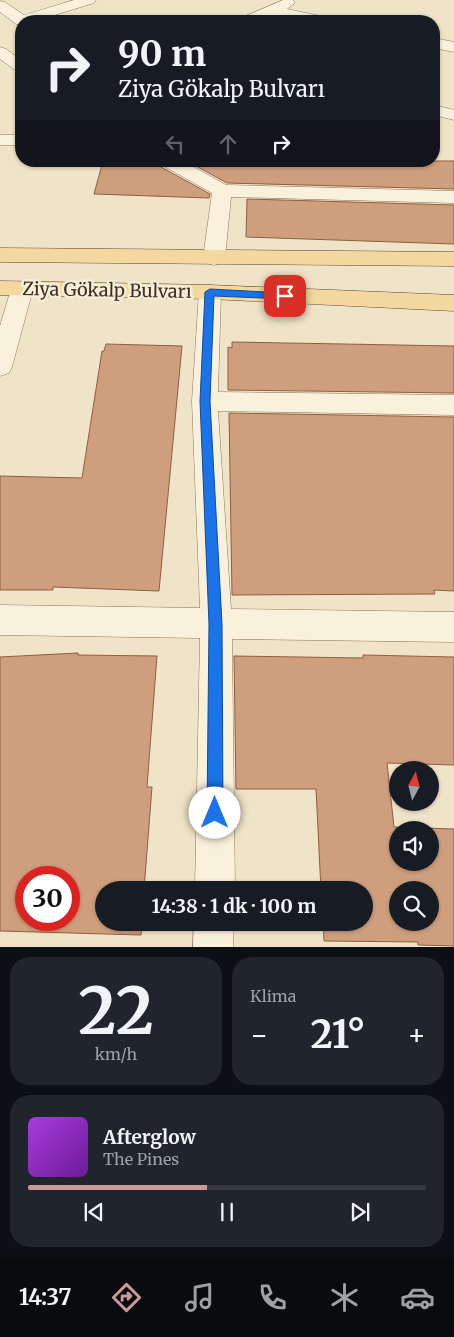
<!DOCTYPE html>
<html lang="tr">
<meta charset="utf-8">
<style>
body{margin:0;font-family:Merriweather,serif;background:#20242c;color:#f1f3f6;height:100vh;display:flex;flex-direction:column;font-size:19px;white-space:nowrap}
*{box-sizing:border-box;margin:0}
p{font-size:16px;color:#9ea1a6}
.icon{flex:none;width:28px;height:28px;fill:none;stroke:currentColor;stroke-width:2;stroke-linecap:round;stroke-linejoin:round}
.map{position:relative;height:947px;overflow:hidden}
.details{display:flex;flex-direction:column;gap:10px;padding:10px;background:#0d0f14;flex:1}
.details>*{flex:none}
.guide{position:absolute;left:15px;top:15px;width:425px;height:152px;border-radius:20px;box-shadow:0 1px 4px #0004;background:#171b24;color:#f1f3f6;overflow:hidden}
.needle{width:32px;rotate:7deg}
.controls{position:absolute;left:389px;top:761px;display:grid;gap:10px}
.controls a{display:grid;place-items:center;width:50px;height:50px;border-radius:50%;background:#171b24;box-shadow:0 1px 4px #0004;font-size:25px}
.speed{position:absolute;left:15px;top:866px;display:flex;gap:10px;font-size:25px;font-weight:700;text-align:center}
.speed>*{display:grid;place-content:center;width:65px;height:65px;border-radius:50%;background:#171b24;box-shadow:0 1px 4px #0004;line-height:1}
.speed .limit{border:8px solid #d22;background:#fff;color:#111}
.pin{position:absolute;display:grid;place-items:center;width:42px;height:42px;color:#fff;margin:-21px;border-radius:10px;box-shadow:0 2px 8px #0006}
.me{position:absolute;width:55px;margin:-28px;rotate:0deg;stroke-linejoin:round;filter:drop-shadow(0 0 4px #0008)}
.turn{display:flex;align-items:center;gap:18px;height:105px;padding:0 20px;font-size:22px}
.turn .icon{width:65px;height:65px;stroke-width:2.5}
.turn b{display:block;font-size:35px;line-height:42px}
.lanes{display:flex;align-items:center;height:48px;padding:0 20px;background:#0003;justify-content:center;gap:25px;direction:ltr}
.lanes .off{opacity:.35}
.big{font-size:38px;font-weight:700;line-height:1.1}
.details .widget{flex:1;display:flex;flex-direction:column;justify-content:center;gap:8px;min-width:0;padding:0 18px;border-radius:20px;background:#20242c}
.details .dial{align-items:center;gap:0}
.dial b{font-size:65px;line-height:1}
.song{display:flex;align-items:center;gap:15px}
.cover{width:60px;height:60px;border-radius:8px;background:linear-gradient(135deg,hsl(280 70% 55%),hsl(280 70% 35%))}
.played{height:5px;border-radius:2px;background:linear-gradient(90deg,#cc999b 45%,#363941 45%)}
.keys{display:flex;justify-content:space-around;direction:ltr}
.heat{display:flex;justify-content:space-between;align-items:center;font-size:28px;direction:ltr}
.details .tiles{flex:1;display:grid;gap:10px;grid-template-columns:1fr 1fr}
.widget:last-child{grid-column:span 2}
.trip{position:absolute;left:95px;top:881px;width:278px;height:50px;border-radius:25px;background:#171b24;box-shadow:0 1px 4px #0004;font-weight:700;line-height:50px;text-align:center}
.tab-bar{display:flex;height:80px;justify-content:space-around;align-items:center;background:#090b0e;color:#9ea1a6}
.tab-bar .icon{width:35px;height:35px}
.tab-bar .current{color:#cc999b}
.tab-bar b{font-size:22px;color:#f1f3f6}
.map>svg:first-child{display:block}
.building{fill:#cf9f7d;stroke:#8d5f41;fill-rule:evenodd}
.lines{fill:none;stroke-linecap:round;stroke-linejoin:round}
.minor-casing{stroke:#8d765c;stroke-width:1}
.major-casing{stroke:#5b4430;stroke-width:1}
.minor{fill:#faf1dc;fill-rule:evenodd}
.major{fill:#f3d9a0;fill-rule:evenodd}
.route{fill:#1a73e8;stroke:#114b97}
.labels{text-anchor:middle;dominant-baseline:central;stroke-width:5;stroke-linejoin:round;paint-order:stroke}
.street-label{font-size:18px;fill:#3d2e20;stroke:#f7eed8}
</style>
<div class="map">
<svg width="454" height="947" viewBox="0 0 454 947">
<rect width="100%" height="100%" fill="#f0e4c8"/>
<g class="building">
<path d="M 103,161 L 158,161 L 161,167 L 210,194 L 209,198 L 94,194 Z"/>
<path d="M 187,161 L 454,161 L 454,189 L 227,183 Z"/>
<path d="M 247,199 L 454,205 L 454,244 L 246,237 Z"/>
<path d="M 232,342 L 454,346 L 454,393 L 228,390 L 228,347 L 232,348 Z"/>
<path d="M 106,344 L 182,346 L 159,591 L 53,587 L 53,590 L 0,590 L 0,476 L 82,478 L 102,351 L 104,351 Z"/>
<path d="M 229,413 L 454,417 L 454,591 L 434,590 L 435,594 L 232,595 Z"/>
<path d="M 78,653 L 78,655 L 157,656 L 147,787 L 152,787 L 144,890 L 104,890 L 104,922 L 142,922 L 141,935 L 0,931 L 0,657 ZM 26,878 L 69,878 L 69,920 L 26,920 Z"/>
<path d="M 363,655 L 454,657 L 454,765 L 387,763 L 394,827 L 454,829 L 454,946 L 418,945 L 418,942 L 324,941 L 323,922 L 364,922 L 364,890 L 321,890 L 316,789 L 236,789 L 234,656 L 363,658 ZM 398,830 L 430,830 L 430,862 L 398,862 ZM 398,890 L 430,890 L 430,922 L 398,922 Z"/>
</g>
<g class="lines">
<defs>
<g id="minor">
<path d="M 74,0 L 96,0 L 94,3 L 35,21 L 21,21 L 21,25 L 16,24 L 0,12 L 0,1 L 5,2 L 24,15 Z"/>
<path d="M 283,0 L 293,0 L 295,3 L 287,9 L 330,18 L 332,21 L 305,21 L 273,15 L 258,21 L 239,21 L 241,18 Z"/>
<path d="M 434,38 L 454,42 L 454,52 L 434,48 Z"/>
<path d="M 0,47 L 6,49 L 21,60 L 21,72 L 15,70 L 0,59 Z"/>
<path d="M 434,105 L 454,110 L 454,120 L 434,115 Z"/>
<rect x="0" y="135" width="21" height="10"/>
<path d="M 160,161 L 183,161 L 226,185 L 454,191 L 454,203 L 231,197 L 225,258 L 222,263 L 214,265 L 206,263 L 203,258 L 212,193 L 162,165 Z"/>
<path d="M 22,282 L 30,284 L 33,289 L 12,367 L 9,373 L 0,376 L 0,326 L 11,289 L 14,284 Z"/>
<path d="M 210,285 L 218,287 L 221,292 L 218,392 L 454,395 L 454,415 L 218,411 L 231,609 L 454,612 L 454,642 L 232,639 L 235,890 L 195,890 L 200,638 L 0,635 L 0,605 L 200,608 L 192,401 L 199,292 L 202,287 Z"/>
<path d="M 194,922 L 234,922 L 233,947 L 193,947 Z"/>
</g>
<g id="major">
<path d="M 0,248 L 454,252 L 454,266 L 0,262 Z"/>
<path d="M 0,281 L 210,285 L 454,295 L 454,311 L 210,299 L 0,295 Z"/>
</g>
</defs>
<use href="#minor" class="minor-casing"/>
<use href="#major" class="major-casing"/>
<use href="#minor" class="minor"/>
<use href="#major" class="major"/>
</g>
<path class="route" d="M 210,289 L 285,293 L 290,296 L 285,299 L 214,296 L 210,401 L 222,624 L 223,813 L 220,818 L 215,820 L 209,818 L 207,813 L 209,624 L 200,401 L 205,292 Z"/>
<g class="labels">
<g class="street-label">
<text transform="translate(107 290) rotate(1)">Ziya Gökalp Bulvarı</text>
</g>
</g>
</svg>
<div class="controls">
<a><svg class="needle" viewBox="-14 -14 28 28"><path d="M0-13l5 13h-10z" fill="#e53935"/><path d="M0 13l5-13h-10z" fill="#9ea1a6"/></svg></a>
<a><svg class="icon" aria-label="sound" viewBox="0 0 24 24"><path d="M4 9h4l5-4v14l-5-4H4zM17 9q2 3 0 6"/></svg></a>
<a><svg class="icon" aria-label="search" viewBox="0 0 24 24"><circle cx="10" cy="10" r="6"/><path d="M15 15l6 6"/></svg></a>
</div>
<div class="speed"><div class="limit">30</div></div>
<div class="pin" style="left:285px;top:296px;background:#d93025"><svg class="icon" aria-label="arrive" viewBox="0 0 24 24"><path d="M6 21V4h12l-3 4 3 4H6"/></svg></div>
<svg class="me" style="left:215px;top:813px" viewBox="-20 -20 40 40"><circle r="19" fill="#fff"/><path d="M0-13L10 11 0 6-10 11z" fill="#1a73e8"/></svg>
<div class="trip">14:38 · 1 dk · 100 m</div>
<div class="guide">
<div class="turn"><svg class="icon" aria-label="right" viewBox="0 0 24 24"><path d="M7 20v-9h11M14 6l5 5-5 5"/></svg><div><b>90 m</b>Ziya Gökalp Bulvarı</div></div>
<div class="lanes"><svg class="icon off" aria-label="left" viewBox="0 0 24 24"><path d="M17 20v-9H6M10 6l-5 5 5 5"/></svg><svg class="icon off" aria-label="ahead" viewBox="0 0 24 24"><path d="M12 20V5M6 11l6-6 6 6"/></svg><svg class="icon" aria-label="right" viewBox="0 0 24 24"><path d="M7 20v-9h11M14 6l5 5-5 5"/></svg></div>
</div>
</div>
<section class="details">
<div class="tiles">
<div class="widget dial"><b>22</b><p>km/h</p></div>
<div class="widget"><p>Klima</p>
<div class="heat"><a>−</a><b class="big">21°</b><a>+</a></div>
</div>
<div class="widget">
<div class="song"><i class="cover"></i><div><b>Afterglow</b><p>The Pines</p></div></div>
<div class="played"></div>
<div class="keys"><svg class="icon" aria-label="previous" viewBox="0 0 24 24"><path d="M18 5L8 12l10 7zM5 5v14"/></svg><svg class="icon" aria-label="pause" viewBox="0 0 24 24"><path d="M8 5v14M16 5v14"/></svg><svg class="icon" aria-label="next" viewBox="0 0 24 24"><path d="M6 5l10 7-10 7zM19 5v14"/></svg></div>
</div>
</div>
</section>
<nav class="tab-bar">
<b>14:37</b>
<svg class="icon current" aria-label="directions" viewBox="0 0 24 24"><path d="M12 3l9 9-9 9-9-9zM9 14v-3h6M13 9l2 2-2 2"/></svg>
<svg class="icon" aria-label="music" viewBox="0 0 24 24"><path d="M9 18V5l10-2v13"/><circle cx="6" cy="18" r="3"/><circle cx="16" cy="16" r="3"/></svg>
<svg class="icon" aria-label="phone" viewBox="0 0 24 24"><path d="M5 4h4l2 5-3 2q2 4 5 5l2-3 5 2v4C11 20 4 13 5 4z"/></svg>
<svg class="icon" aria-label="climate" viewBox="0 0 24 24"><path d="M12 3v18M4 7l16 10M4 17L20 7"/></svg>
<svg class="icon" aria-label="car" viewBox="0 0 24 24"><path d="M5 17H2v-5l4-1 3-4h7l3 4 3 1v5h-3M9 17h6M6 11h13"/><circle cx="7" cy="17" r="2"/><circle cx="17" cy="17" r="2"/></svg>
</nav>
